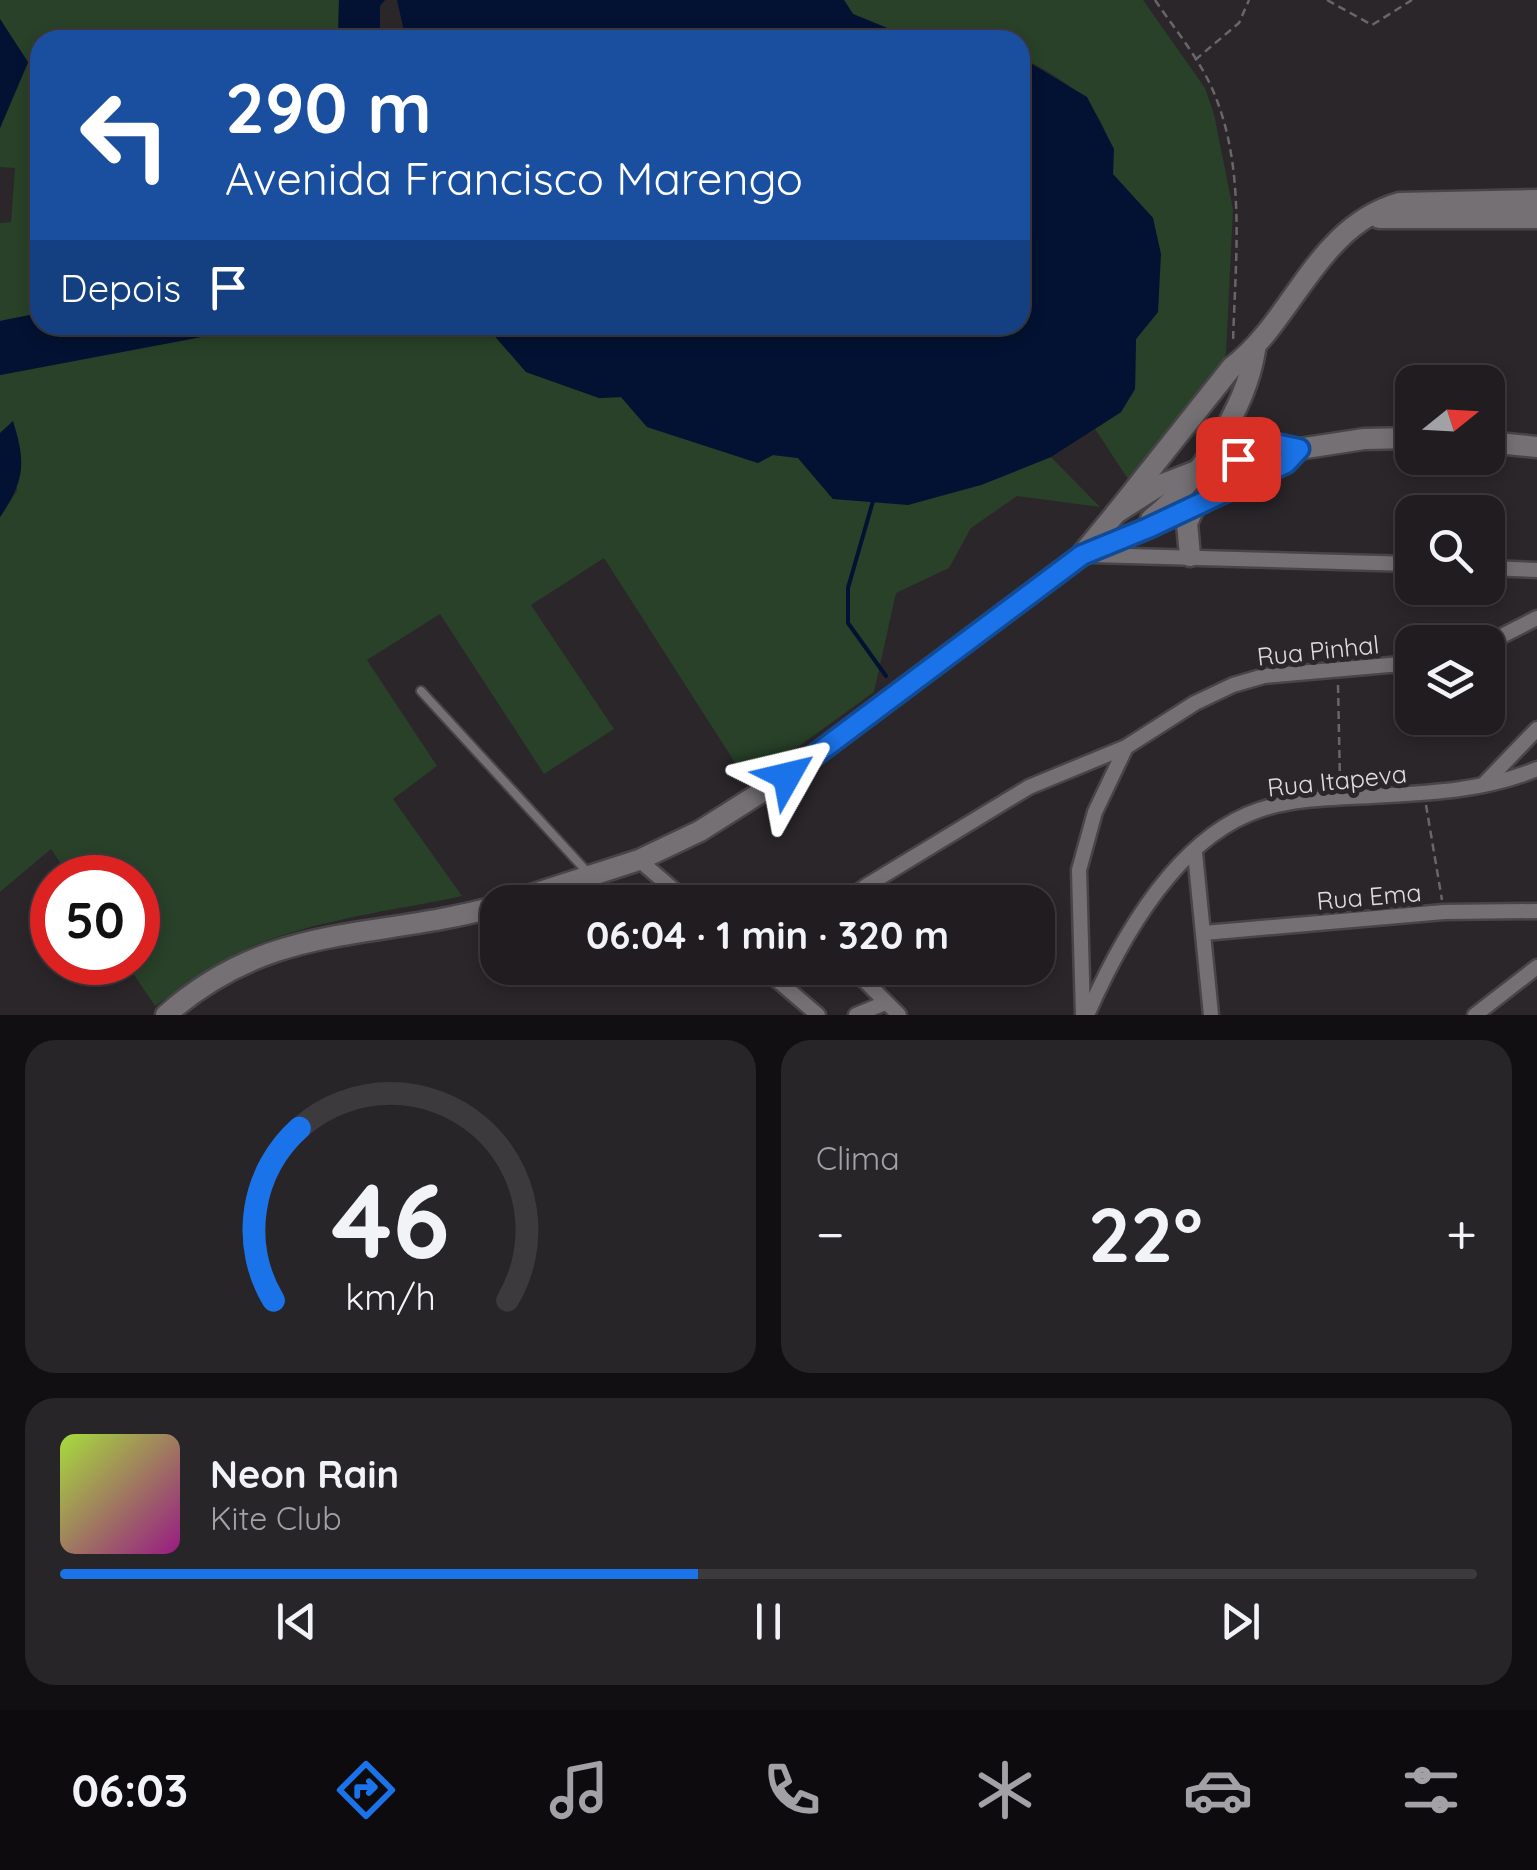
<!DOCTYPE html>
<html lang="pt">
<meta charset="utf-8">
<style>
body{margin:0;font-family:Quicksand,sans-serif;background:#282529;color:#f1f3f6;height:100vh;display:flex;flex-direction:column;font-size:38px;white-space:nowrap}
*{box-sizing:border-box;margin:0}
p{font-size:32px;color:#a2a1a5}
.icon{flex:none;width:55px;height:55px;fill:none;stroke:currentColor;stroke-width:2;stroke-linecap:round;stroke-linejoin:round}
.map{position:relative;height:1015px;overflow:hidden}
.side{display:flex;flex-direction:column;gap:25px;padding:25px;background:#120f12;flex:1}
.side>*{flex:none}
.guide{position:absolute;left:30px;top:30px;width:1000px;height:305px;border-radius:30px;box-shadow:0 5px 15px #0003,0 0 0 2px #3d3a3e;background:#1a4fa0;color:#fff;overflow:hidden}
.needle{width:65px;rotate:72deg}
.buttons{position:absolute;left:1395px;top:365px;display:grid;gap:20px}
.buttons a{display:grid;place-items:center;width:110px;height:110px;border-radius:20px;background:#201c20;box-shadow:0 5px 15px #0003,0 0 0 2px #3d3a3e;font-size:50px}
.speed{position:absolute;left:30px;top:855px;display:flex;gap:20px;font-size:50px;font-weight:700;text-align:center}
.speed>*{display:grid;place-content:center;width:130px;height:130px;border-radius:50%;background:#201c20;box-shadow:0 5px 15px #0003,0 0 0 2px #3d3a3e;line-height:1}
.speed .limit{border:15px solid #d22;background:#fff;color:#111}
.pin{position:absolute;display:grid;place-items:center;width:85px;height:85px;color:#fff;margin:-42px;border-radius:20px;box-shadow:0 5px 15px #0006}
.me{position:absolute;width:110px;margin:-55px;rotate:53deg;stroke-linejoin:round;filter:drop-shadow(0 0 8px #0008)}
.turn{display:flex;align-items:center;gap:35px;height:210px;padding:0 30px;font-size:45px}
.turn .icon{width:130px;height:130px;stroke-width:2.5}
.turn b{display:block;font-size:70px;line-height:85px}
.then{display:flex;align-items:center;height:95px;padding:0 30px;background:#0003;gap:20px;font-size:38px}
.big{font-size:75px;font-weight:700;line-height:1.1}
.side .tile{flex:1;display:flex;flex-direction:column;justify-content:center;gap:15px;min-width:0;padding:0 35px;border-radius:30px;background:#282529}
.side .dial{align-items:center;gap:0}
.dial svg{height:260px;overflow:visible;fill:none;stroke:#3d3a3e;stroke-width:7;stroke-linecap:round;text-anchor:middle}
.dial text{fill:#f1f3f6;stroke:none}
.song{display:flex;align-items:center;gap:30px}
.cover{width:120px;height:120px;border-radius:15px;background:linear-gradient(135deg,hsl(80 70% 55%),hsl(310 70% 35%))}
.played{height:10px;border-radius:5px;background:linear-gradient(90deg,#1a73e8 45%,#3d3a3e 45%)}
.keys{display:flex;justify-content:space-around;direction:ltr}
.heat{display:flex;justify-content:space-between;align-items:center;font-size:55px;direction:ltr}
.side .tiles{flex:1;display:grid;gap:25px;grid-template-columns:1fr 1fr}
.tile:last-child{grid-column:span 2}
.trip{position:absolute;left:480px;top:885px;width:575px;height:100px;border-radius:30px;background:#201c20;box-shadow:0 5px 15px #0003,0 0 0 2px #3d3a3e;font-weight:700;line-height:100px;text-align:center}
.dock{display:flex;height:160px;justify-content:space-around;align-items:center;background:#0d0b0d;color:#a2a1a5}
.dock .icon{width:70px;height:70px}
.dock .on{color:#1a73e8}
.dock b{font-size:45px;color:#f1f3f6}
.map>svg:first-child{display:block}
.green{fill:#284128}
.water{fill:#031232}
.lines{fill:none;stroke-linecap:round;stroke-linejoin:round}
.stream{stroke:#031232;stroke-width:4}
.service-casing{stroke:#484548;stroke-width:12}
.minor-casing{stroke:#484548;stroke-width:19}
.secondary-casing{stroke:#484548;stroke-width:25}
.path{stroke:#696669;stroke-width:2.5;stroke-dasharray:8 5;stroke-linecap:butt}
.service{stroke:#747074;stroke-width:8}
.minor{stroke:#747074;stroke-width:14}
.secondary{stroke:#747074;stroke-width:20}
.route-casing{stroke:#114b97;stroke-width:25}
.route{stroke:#1a73e8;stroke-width:18}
.labels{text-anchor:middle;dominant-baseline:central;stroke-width:10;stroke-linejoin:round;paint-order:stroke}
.street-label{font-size:25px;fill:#e0dde0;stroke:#2a262a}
</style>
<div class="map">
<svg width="1537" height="1015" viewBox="0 0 1537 1015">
<rect width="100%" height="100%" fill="#2a262a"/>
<g class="green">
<path d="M 0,0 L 339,0 L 338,40 L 40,40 L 40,313 L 0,321 L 0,223 L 11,222 L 15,168 L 0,167 L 0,128 L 28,63 L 0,19 Z"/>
<path d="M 844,0 L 1143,0 L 1205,88 L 1214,114 L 1233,209 L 1226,353 L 1222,364 L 1132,485 L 1095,429 L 1121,412 L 1135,389 L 1136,339 L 1158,312 L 1153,218 L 1112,174 C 1115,112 1071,82 1020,57 L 1020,40 L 896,40 L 892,30 L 853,14 Z"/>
<path d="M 244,325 L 485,325 L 526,372 L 599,398 L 621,397 L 647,427 L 758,463 L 773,455 L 798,458 L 833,499 L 981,485 L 1051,457 L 1100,507 L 1017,496 L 971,528 L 949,568 L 896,593 L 874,692 L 748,783 L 604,558 L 531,605 L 614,729 L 544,774 L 440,614 L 367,660 L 437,766 L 393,799 L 462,896 C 391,911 313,920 246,949 C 213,964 184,986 155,1006 L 126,963 L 138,962 L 138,878 L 70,877 L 51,849 L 0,892 L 0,517 L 17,491 L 13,422 L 0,433 L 0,375 L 228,332 Z"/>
</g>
<g class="water">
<path d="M 339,0 L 385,0 L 380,6 L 380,40 L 338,40 Z"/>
<path d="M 397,0 L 844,0 L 853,14 L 892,30 L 896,40 L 406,40 Z"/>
<path d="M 0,19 L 28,62 L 0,128 Z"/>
<path d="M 1020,57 L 1087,97 L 1114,149 L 1113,174 L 1153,218 L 1161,254 L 1158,312 L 1136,339 L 1135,389 L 1121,412 L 1051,457 L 981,485 L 908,505 L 833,499 L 798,458 L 773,455 L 758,463 L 647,427 L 621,397 L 599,398 L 526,372 L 485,325 L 1020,325 Z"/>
<path d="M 40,313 L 40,325 L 243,325 L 228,332 L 0,375 L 0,321 Z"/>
<path d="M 13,421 C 26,463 25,480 0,517 L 0,433 Z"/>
</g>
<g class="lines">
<path class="stream" d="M 873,501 L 848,588 L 848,623 L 886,676"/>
<defs>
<path id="service" d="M 421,691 L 590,875"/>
<g id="minor">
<path d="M 1093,555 L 1412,564"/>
<path d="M 1488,568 L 1537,570"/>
<path d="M 1488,643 L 1537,618"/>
<path d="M 1483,785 L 1537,729"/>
<path d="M 1195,853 L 1211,1015"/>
<path d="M 639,860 L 688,902"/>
<path d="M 845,902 L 866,886 L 1029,787 L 1126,747 L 1195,703 L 1233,685 L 1264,676 L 1412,663"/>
<path d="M 1204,933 L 1444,912 L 1537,911"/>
<path d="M 763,968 L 818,1015"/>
<path d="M 852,968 L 899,1015"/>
<path d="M 856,1015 L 885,1003"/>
<path d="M 1083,1015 L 1079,870 L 1095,812 L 1126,747"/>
<path d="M 1087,1015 C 1120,940 1176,838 1259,810 C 1294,798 1335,798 1372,796 C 1428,793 1484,791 1537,769"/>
<path d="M 1475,1015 L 1537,967"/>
</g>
<g id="secondary">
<path d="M 1379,218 L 1537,218"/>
<path d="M 1488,442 L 1537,447"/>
<path d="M 1116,513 L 1232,367 C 1294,320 1316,227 1399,203 L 1537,200"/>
<path d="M 1151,519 C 1198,482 1246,409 1255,350"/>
<path d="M 1083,553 L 1116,513 L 1160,485 L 1199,470 L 1280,445 L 1299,449 L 1364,439 L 1412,438"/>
<path d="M 1190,556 L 1187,523 L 1196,504"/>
<path d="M 509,902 L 639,860 L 700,831 L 787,776 L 1082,555 L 1148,528 L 1286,463 L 1299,449"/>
<path d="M 166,1015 C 272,921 373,941 498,906"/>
</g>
</defs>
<use href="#service" class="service-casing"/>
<use href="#minor" class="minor-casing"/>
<use href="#secondary" class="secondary-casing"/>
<g class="path">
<path d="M 1155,0 C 1176,31 1203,63 1216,98 C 1246,174 1235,264 1233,343"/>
<path d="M 1327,0 L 1372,25 L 1412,0"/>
<path d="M 1195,60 L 1239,23 L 1249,0"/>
<path d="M 1338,685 L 1340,782"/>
<path d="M 1426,805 L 1442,900"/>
</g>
<use href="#service" class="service"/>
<use href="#minor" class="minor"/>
<use href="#secondary" class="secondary"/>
</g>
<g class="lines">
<defs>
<path id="route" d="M 787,776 L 1082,555 L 1148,528 L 1286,463 L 1299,449 L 1280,445 L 1238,459"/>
</defs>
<use href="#route" class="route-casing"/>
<use href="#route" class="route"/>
</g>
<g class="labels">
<g class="street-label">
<text transform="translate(1318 650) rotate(-6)">Rua Pinhal</text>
<text transform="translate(1337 780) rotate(-6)">Rua Itapeva</text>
<text transform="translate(1369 896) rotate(-5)">Rua Ema</text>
</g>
</g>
</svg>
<div class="buttons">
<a><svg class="needle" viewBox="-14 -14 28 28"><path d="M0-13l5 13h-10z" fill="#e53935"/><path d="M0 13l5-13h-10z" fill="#a2a1a5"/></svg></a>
<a><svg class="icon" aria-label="search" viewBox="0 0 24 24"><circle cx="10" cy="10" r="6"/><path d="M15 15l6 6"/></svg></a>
<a><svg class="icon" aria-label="layers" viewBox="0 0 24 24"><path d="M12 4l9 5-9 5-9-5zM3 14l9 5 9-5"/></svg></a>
</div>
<div class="speed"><div class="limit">50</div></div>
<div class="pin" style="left:1238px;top:459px;background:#d93025"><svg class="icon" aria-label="arrive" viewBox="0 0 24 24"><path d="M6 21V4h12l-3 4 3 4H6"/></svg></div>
<svg class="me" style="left:787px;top:776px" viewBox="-20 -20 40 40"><path d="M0-17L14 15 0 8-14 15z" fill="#1a73e8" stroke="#fff" stroke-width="4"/></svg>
<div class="trip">06:04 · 1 min · 320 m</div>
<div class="guide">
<div class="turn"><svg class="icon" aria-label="left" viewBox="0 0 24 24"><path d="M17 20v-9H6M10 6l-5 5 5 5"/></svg><div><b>290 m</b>Avenida Francisco Marengo</div></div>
<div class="then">Depois<svg class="icon" aria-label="arrive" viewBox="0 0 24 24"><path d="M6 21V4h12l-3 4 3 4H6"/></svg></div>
</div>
</div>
<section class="side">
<div class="tiles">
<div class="tile dial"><svg viewBox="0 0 100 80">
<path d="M14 69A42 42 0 1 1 86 69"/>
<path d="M14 69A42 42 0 0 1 22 16" stroke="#1a73e8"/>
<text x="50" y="56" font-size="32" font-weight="700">46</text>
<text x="50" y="72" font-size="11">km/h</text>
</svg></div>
<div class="tile"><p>Clima</p>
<div class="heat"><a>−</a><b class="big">22°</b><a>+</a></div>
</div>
<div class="tile">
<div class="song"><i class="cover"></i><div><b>Neon Rain</b><p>Kite Club</p></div></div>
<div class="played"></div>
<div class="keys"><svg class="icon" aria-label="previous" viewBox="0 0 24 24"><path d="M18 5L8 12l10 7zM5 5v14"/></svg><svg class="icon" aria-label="pause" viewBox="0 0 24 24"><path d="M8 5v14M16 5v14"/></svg><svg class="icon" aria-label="next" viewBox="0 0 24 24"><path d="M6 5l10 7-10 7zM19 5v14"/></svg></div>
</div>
</div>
</section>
<nav class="dock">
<b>06:03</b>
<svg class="icon on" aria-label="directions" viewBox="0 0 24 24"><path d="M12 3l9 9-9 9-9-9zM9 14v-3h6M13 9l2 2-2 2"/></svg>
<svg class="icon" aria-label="music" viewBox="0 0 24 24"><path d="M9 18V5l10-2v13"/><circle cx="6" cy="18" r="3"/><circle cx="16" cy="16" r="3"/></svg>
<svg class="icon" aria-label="phone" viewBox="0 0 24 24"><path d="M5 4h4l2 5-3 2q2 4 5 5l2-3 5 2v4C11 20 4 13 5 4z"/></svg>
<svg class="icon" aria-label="climate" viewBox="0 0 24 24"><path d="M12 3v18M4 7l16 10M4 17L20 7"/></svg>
<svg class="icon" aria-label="car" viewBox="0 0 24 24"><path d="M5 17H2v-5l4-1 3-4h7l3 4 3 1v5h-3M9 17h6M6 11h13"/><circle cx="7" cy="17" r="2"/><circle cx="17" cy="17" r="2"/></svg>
<svg class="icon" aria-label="filters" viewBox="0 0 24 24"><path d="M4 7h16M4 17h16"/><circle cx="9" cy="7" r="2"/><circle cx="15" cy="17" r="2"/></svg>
</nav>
